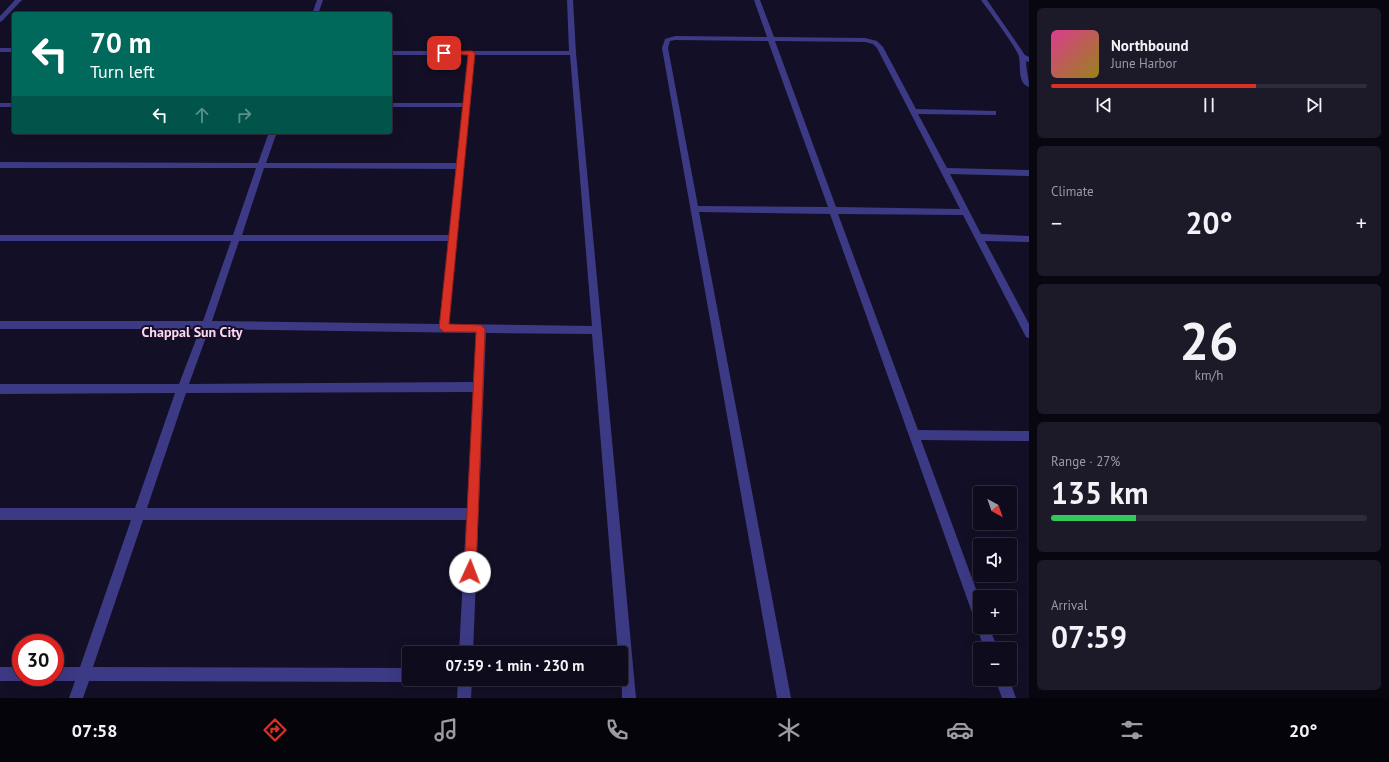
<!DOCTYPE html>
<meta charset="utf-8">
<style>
body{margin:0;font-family:"PT Sans",sans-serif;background:#1c1929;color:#f1f3f6;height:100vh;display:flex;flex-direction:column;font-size:15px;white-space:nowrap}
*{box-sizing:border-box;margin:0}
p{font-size:13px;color:#9b9ba3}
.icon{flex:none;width:22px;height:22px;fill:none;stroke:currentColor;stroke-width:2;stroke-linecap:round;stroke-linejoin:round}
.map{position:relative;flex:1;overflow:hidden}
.sheet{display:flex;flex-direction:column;gap:8px;padding:8px;background:#08060f;width:360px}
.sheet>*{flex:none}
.top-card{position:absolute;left:12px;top:12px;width:380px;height:122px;border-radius:4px;box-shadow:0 4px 16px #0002,0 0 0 1px #2e2b3b;background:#00695c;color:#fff;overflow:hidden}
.needle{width:26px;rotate:140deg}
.controls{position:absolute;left:973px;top:486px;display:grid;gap:8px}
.controls a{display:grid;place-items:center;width:44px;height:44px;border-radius:4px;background:#0e0b1c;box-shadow:0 4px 16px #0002,0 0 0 1px #2e2b3b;font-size:20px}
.speed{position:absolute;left:12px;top:634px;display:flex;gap:8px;font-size:20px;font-weight:700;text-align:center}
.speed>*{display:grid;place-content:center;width:52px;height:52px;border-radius:50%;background:#0e0b1c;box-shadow:0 4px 16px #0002,0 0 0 1px #2e2b3b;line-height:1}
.speed .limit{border:6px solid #d22;background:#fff;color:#111}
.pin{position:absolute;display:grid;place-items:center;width:34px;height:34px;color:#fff;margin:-17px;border-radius:8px;box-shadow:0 2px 6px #0006}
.me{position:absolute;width:44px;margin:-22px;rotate:2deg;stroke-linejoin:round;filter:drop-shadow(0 0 3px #0008)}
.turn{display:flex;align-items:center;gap:14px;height:84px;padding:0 12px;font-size:18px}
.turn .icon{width:52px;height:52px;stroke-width:2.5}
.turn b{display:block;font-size:28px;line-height:34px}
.lanes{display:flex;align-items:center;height:38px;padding:0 12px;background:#0003;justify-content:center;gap:20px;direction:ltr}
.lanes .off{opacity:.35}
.big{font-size:30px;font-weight:800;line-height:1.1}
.sheet .card{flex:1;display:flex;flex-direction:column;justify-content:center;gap:6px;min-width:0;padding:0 14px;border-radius:6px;background:#1c1929}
.sheet .dial{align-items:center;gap:0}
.dial b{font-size:52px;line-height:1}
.song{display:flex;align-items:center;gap:12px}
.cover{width:48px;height:48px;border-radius:6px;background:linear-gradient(135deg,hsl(330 70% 55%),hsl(50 70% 35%))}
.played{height:4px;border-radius:2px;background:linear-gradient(90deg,#d93025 65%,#2e2b3b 65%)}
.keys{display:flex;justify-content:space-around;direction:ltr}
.heat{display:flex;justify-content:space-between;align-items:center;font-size:22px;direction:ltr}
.charge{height:6px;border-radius:3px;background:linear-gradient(90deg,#34c759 27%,#2e2b3b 0)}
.trip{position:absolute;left:402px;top:646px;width:226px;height:40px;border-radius:4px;background:#0e0b1c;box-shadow:0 4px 16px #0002,0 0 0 1px #2e2b3b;font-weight:800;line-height:40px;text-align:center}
.tab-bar{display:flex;height:64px;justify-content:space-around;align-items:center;background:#06040b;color:#9b9ba3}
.tab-bar .icon{width:28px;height:28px}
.tab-bar .active{color:#d93025}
.tab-bar b{font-size:18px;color:#f1f3f6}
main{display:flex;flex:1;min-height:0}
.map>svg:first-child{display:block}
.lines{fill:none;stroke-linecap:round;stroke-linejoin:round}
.minor{fill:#3d3a85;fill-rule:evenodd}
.route{fill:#d93025;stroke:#8d1f18}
.labels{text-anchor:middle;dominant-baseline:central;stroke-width:4;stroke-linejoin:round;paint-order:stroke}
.neighbourhood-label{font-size:14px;font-weight:bold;fill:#ffd6f0;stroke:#130f26}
</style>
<main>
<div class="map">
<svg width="1029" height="698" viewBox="0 0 1029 698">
<rect width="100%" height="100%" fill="#130f26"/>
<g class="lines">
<g class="minor">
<path d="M 15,0 L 22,0 L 2,21 L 0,22 L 0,16 Z"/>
<path d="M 317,0 L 323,0 L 318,14 L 312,14 Z"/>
<path d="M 567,0 L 573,0 L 576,53 L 636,698 L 622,698 L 621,653 L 618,653 L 592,334 L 486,333 L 473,653 L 459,653 L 466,520 L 143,520 L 93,667 L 409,668 L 409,679 L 414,680 L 409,682 L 89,681 L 83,698 L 69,698 L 75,681 L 55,681 L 50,677 L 55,677 L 55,667 L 80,667 L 131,520 L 0,520 L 0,508 L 135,508 L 175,393 L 0,394 L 0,384 L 179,384 L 200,329 L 0,329 L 0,321 L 203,321 L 231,241 L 0,241 L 0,235 L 233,235 L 256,168 L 0,168 L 0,162 L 258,163 L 269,132 L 277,132 L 266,163 L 457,163 L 463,107 L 390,107 L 390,103 L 463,103 L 468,55 L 390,55 L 390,51 L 569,51 ZM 475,55 L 570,55 L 592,326 L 449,324 ZM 264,168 L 456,169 L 449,235 L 242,235 ZM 239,241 L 448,241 L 440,324 L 212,321 ZM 209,329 L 476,333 L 473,382 L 189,384 ZM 473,392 L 467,508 L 147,508 L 186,393 Z"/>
<path d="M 754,0 L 760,0 L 774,37 L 865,38 L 877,41 L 883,47 L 916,109 L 996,111 L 996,115 L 993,115 L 918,114 L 947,168 L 1029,170 L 1029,176 L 950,174 L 981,234 L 1029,236 L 1029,242 L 985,241 L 1029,324 L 1029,338 L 1026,337 L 963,215 L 838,214 L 918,430 L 1029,431 L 1029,441 L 921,440 L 980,600 L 980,627 L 989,627 L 998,649 L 984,649 L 977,627 L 978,624 L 975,623 L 974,618 L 830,214 L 699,212 L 791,698 L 777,698 L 662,48 L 665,39 L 675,36 L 767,37 ZM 675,40 L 768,41 L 828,207 L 698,206 L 668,48 L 670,41 ZM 775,41 L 865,42 L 873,44 L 877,48 L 960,209 L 836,207 Z"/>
<path d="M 981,0 L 987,0 L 1025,55 L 1029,57 L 1029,62 L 1026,61 C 1026,70 1029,78 1029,87 C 1017,83 1021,66 1019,57 C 1019,51 987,8 981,0 Z"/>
<rect x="0" y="48" width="14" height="4"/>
<rect x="0" y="103" width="14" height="4"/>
<path d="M 0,667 L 21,667 L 21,677 L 26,677 L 21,681 L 0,681 Z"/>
<path d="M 458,679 L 472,679 L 471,698 L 457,698 Z"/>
<path d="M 995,679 L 1009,679 L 1016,698 L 1002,698 Z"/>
</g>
</g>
<path class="route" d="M 444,51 L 472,51 L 475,53 L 449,324 L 481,325 L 485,329 L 476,572 L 474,576 L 470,578 L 466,576 L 464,572 L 476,332 L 444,332 L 439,328 L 468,55 L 442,54 L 441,53 Z"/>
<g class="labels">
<g class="neighbourhood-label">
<text x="192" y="332">Chappal Sun City</text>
</g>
</g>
</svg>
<div class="controls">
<a><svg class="needle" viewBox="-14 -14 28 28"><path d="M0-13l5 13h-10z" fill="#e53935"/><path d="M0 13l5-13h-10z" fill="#9b9ba3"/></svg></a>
<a><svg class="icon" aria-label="sound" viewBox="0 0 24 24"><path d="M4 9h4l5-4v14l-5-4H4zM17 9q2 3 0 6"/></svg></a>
<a>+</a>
<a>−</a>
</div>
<div class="speed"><div class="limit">30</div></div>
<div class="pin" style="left:444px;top:53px;background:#d93025"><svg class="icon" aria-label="arrive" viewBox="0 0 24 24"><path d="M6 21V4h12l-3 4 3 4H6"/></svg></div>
<svg class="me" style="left:470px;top:572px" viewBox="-20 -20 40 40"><circle r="19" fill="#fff"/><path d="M0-13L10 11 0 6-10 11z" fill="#d93025"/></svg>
<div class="trip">07:59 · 1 min · 230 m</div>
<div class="top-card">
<div class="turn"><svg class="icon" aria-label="left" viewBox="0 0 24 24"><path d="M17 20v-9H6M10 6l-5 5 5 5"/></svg><div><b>70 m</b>Turn left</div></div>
<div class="lanes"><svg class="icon" aria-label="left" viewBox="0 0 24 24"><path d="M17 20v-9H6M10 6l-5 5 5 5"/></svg><svg class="icon off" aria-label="ahead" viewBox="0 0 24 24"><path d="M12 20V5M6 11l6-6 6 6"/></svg><svg class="icon off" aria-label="right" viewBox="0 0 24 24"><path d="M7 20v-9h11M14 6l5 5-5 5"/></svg></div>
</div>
</div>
<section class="sheet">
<div class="card">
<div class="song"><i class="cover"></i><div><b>Northbound</b><p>June Harbor</p></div></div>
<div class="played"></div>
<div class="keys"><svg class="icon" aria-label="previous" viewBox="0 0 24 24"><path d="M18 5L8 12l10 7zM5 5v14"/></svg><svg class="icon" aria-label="pause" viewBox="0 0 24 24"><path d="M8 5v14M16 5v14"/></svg><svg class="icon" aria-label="next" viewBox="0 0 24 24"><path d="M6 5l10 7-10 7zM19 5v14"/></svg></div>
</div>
<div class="card"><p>Climate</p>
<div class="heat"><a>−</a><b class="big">20°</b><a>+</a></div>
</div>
<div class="card dial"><b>26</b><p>km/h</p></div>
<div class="card"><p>Range · 27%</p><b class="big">135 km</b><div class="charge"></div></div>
<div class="card"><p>Arrival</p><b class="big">07:59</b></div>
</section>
</main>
<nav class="tab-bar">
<b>07:58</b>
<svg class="icon active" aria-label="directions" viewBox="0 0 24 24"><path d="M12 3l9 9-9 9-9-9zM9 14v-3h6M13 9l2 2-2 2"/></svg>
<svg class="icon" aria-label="music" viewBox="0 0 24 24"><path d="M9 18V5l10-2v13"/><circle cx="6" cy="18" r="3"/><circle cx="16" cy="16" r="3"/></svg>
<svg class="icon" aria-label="phone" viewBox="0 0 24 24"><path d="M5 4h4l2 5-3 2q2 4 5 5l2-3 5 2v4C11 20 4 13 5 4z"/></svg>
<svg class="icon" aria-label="climate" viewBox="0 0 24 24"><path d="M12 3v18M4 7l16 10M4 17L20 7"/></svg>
<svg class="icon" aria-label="car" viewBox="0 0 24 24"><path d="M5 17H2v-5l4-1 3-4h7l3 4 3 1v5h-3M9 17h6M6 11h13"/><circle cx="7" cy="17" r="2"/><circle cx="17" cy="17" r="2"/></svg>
<svg class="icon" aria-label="filters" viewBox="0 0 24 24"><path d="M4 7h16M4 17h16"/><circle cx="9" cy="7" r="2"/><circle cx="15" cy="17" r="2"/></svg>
<b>20°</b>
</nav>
